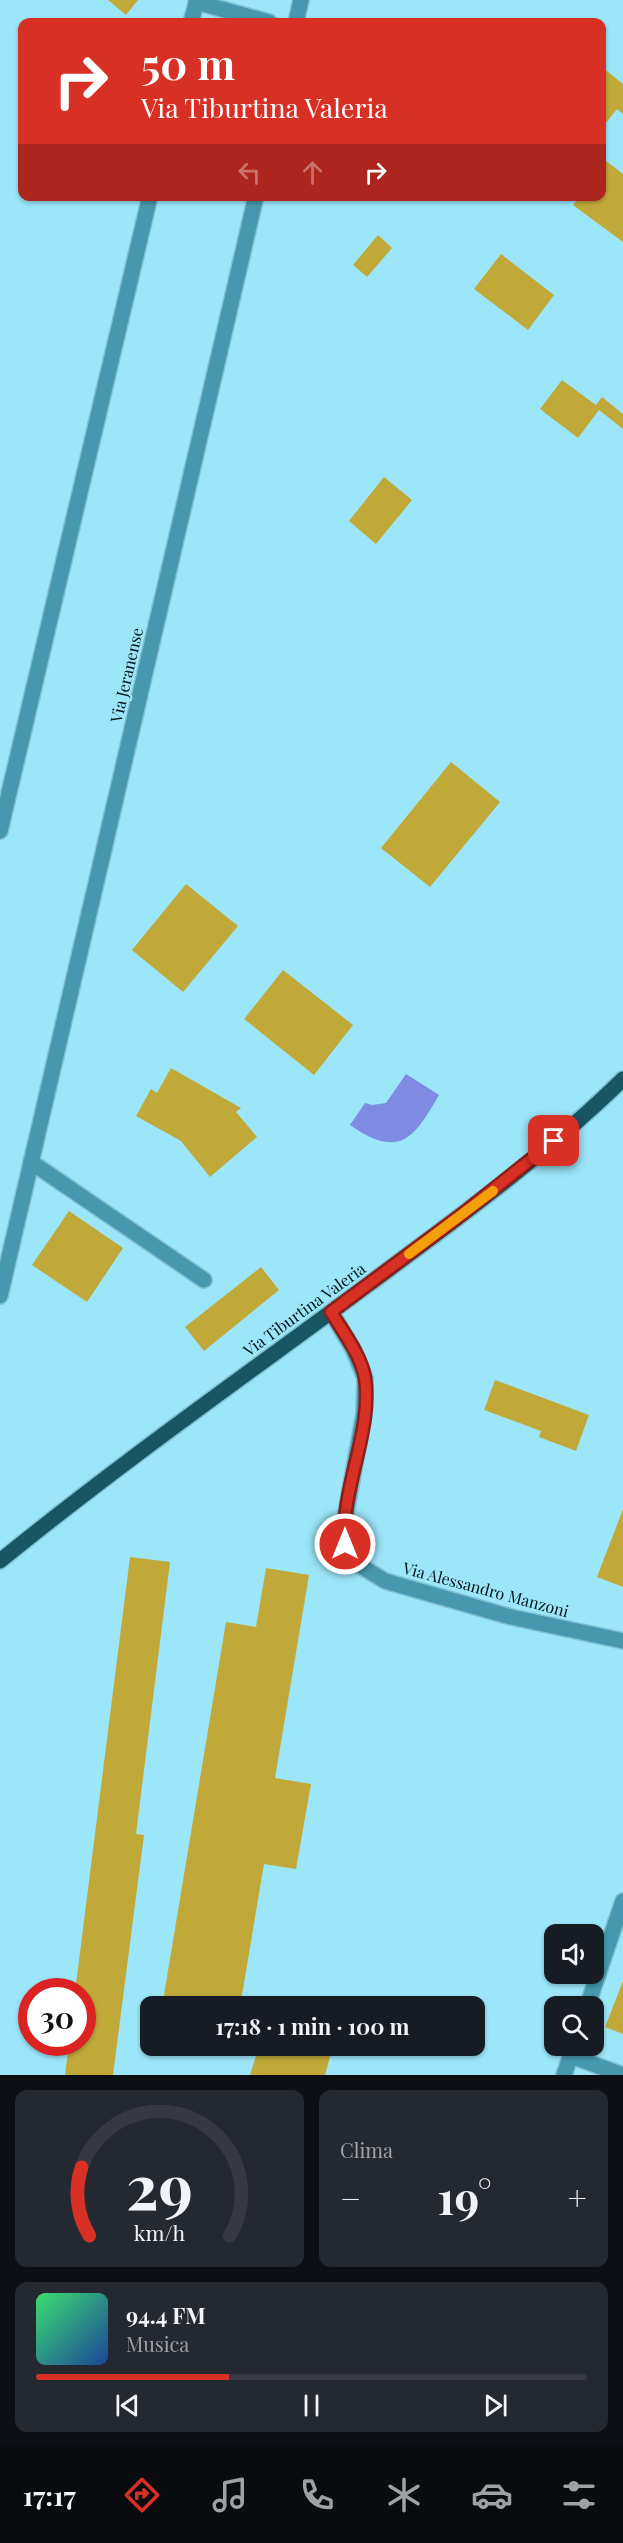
<!DOCTYPE html>
<html lang="it">
<meta charset="utf-8">
<style>
body{margin:0;font-family:"Playfair Display",serif;background:#242831;color:#f1f3f6;height:100vh;display:flex;flex-direction:column;font-size:22px;white-space:nowrap}
*{box-sizing:border-box;margin:0}
p{font-size:20px;color:#9ea1a6}
.icon{flex:none;width:33px;height:33px;fill:none;stroke:currentColor;stroke-width:2;stroke-linecap:round;stroke-linejoin:round}
.map{position:relative;height:2075px;overflow:hidden}
.panel{display:flex;flex-direction:column;gap:15px;padding:15px;background:#0d0f14;flex:1}
.panel>*{flex:none}
.top-card{position:absolute;left:18px;top:18px;width:588px;height:183px;border-radius:12px;box-shadow:0 2px 4px #0004;background:#d93025;color:#fff;overflow:hidden}
.buttons{position:absolute;left:544px;top:1924px;display:grid;gap:12px}
.buttons a{display:grid;place-items:center;width:60px;height:60px;border-radius:12px;background:#171b24;box-shadow:0 2px 4px #0004;font-size:30px}
.speed{position:absolute;left:18px;top:1978px;display:flex;gap:12px;font-size:30px;font-weight:700;text-align:center}
.speed>*{display:grid;place-content:center;width:78px;height:78px;border-radius:50%;background:#171b24;box-shadow:0 2px 4px #0004;line-height:1}
.speed .limit{border:9px solid #d22;background:#fff;color:#111}
.pin{position:absolute;display:grid;place-items:center;width:51px;height:51px;color:#fff;margin:-26px;border-radius:12px;box-shadow:0 3px 9px #0006}
.me{position:absolute;width:66px;margin:-33px;rotate:0deg;stroke-linejoin:round;filter:drop-shadow(0 0 4px #0008)}
.turn{display:flex;align-items:center;gap:21px;height:126px;padding:0 24px;font-size:27px}
.turn .icon{width:78px;height:78px;stroke-width:2.5}
.turn b{display:block;font-size:42px;line-height:51px}
.lanes{display:flex;align-items:center;height:57px;padding:0 24px;background:#0003;justify-content:center;gap:30px;direction:ltr}
.lanes .off{opacity:.35}
.big{font-size:45px;font-weight:700;line-height:1.1}
.panel .card{flex:1;display:flex;flex-direction:column;justify-content:center;gap:9px;min-width:0;padding:0 21px;border-radius:12px;background:#242831}
.panel .dial{align-items:center;gap:0}
.dial svg{height:156px;overflow:visible;fill:none;stroke:#363941;stroke-width:7;stroke-linecap:round;text-anchor:middle}
.dial text{fill:#f1f3f6;stroke:none}
.song{display:flex;align-items:center;gap:18px}
.cover{width:72px;height:72px;border-radius:9px;background:linear-gradient(135deg,hsl(140 70% 55%),hsl(220 70% 35%))}
.played{height:6px;border-radius:3px;background:linear-gradient(90deg,#d93025 35%,#363941 35%)}
.keys{display:flex;justify-content:space-around;direction:ltr}
.heat{display:flex;justify-content:space-between;align-items:center;font-size:33px;direction:ltr}
.panel .tiles{flex:1;display:grid;gap:15px;grid-template-columns:1fr 1fr}
.card:last-child{grid-column:span 2}
.trip{position:absolute;left:140px;top:1996px;width:345px;height:60px;border-radius:12px;background:#171b24;box-shadow:0 2px 4px #0004;font-weight:700;line-height:60px;text-align:center}
.tabs{display:flex;height:96px;justify-content:space-around;align-items:center;background:#090b0e;color:#9ea1a6}
.tabs .icon{width:42px;height:42px}
.tabs .selected{color:#d93025}
.tabs b{font-size:27px;color:#f1f3f6}
.map>svg:first-child{display:block}
.water{fill:#7f8be3}
.building{fill:#c1a939}
.lines{fill:none;stroke-linecap:round;stroke-linejoin:round}
.minor-casing{stroke:#80c0d0;stroke-width:18}
.major-casing{stroke:#80c0d0;stroke-width:18}
.minor{stroke:#4598ad;stroke-width:15}
.major{stroke:#185664;stroke-width:15}
.route-casing{stroke:#8d1f18;stroke-width:15}
.route{stroke:#d93025;stroke-width:10}
.slow{stroke:#f59e0b;stroke-width:10}
.labels{text-anchor:middle;dominant-baseline:central;stroke-width:4.5;stroke-linejoin:round;paint-order:stroke}
.street-label{font-size:16px;fill:#011318;stroke:#9ce6f9}
</style>
<div class="map">
<svg width="623" height="2075" viewBox="0 0 623 2075">
<rect width="100%" height="100%" fill="#9ce6f9"/>
<path class="water" d="M 406,1074 L 439,1095 C 414,1138 400,1160 350,1125 L 365,1103 L 372,1105 L 386,1103 Z"/>
<g class="building">
<path d="M 108,0 L 138,0 L 126,15 Z"/>
<path d="M 602,67 L 623,84 L 623,114 L 617,109 L 602,128 Z"/>
<path d="M 606,161 L 623,174 L 623,242 L 573,205 L 580,196 L 602,196 L 602,168 Z"/>
<path d="M 378,235 L 392,248 L 367,277 L 353,265 Z"/>
<path d="M 501,254 L 554,295 L 528,330 L 474,289 Z"/>
<path d="M 562,380 L 596,405 L 602,397 L 623,414 L 623,429 L 599,410 L 578,438 L 540,409 Z"/>
<path d="M 384,477 L 412,500 L 376,544 L 349,521 Z"/>
<path d="M 451,762 L 500,802 L 430,887 L 381,848 Z"/>
<path d="M 186,884 L 238,926 L 183,992 L 132,950 Z"/>
<path d="M 283,970 L 353,1025 L 314,1075 L 244,1019 Z"/>
<path d="M 171,1068 L 241,1108 L 236,1112 L 257,1137 L 210,1177 L 181,1141 L 136,1116 L 151,1089 L 157,1093 Z"/>
<path d="M 69,1211 L 123,1248 L 87,1302 L 32,1265 Z"/>
<path d="M 261,1267 L 279,1290 L 204,1351 L 185,1327 Z"/>
<path d="M 495,1380 L 589,1415 L 576,1451 L 539,1437 L 541,1431 L 484,1410 Z"/>
<path d="M 623,1509 L 623,1587 L 597,1577 Z"/>
<path d="M 130,1557 L 170,1562 L 136,1834 L 144,1835 L 113,2075 L 65,2075 L 69,2043 L 82,2043 L 82,1992 L 75,1992 Z"/>
<path d="M 266,1568 L 309,1575 L 275,1778 L 311,1784 L 296,1869 L 264,1864 L 240,2007 L 162,2007 L 226,1622 L 256,1627 Z"/>
<path d="M 623,1981 L 623,2034 L 605,2027 Z"/>
<path d="M 273,1998 L 301,2006 L 301,2007 L 271,2007 Z"/>
<path d="M 259,2046 L 333,2046 L 325,2075 L 250,2075 Z"/>
</g>
<g class="lines">
<defs>
<g id="minor">
<path d="M 196,2 L 269,22"/>
<path d="M 191,22 L 197,0"/>
<path d="M 296,22 L 301,0"/>
<path d="M 0,831 L 150,196"/>
<path d="M 31,1162 L 204,1280"/>
<path d="M 0,1296 L 256,196"/>
<path d="M 331,1312 L 353,1349 L 365,1378 L 364,1413 L 344,1524 L 345,1544 L 356,1563 L 385,1581 L 511,1617 L 623,1641"/>
<path d="M 587,2007 L 623,1901"/>
<path d="M 571,2056 L 623,2075"/>
<path d="M 564,2075 L 574,2046"/>
</g>
<path id="major" d="M 0,1561 C 119,1464 246,1375 369,1284 C 457,1219 545,1155 623,1079"/>
</defs>
<use href="#minor" class="minor-casing"/>
<use href="#major" class="major-casing"/>
<use href="#minor" class="minor"/>
<use href="#major" class="major"/>
</g>
<g class="lines">
<defs>
<path id="route" d="M 345,1544 C 340,1489 373,1432 365,1378 C 361,1355 343,1332 331,1312 L 461,1215 L 554,1141"/>
</defs>
<use href="#route" class="route-casing"/>
<use href="#route" class="route"/>
<path class="slow" d="M 409,1254 L 493,1191"/>
</g>
<g class="labels">
<g class="street-label">
<text transform="translate(126 675) rotate(-77)">Via Jeranense</text>
<text transform="translate(304 1309) rotate(-36)">Via Tiburtina Valeria</text>
<text transform="translate(486 1589) rotate(15)">Via Alessandro Manzoni</text>
</g>
</g>
</svg>
<div class="buttons">
<a><svg class="icon" aria-label="sound" viewBox="0 0 24 24"><path d="M4 9h4l5-4v14l-5-4H4zM17 9q2 3 0 6"/></svg></a>
<a><svg class="icon" aria-label="search" viewBox="0 0 24 24"><circle cx="10" cy="10" r="6"/><path d="M15 15l6 6"/></svg></a>
</div>
<div class="speed"><div class="limit">30</div></div>
<div class="pin" style="left:554px;top:1141px;background:#d93025"><svg class="icon" aria-label="arrive" viewBox="0 0 24 24"><path d="M6 21V4h12l-3 4 3 4H6"/></svg></div>
<svg class="me" style="left:345px;top:1544px" viewBox="-20 -20 40 40"><circle r="17" fill="#d93025" stroke="#fff" stroke-width="3"/><path d="M0-11L8 9 0 5-8 9z" fill="#fff"/></svg>
<div class="trip">17:18 · 1 min · 100 m</div>
<div class="top-card">
<div class="turn"><svg class="icon" aria-label="right" viewBox="0 0 24 24"><path d="M7 20v-9h11M14 6l5 5-5 5"/></svg><div><b>50 m</b>Via Tiburtina Valeria</div></div>
<div class="lanes"><svg class="icon off" aria-label="left" viewBox="0 0 24 24"><path d="M17 20v-9H6M10 6l-5 5 5 5"/></svg><svg class="icon off" aria-label="ahead" viewBox="0 0 24 24"><path d="M12 20V5M6 11l6-6 6 6"/></svg><svg class="icon" aria-label="right" viewBox="0 0 24 24"><path d="M7 20v-9h11M14 6l5 5-5 5"/></svg></div>
</div>
</div>
<section class="panel">
<div class="tiles">
<div class="card dial"><svg viewBox="0 0 100 80">
<path d="M14 69A42 42 0 1 1 86 69"/>
<path d="M14 69A42 42 0 0 1 10 34" stroke="#d93025"/>
<text x="50" y="56" font-size="32" font-weight="700">29</text>
<text x="50" y="72" font-size="11">km/h</text>
</svg></div>
<div class="card"><p>Clima</p>
<div class="heat"><a>−</a><b class="big">19°</b><a>+</a></div>
</div>
<div class="card">
<div class="song"><i class="cover"></i><div><b>94.4 FM</b><p>Musica</p></div></div>
<div class="played"></div>
<div class="keys"><svg class="icon" aria-label="previous" viewBox="0 0 24 24"><path d="M18 5L8 12l10 7zM5 5v14"/></svg><svg class="icon" aria-label="pause" viewBox="0 0 24 24"><path d="M8 5v14M16 5v14"/></svg><svg class="icon" aria-label="next" viewBox="0 0 24 24"><path d="M6 5l10 7-10 7zM19 5v14"/></svg></div>
</div>
</div>
</section>
<nav class="tabs">
<b>17:17</b>
<svg class="icon selected" aria-label="directions" viewBox="0 0 24 24"><path d="M12 3l9 9-9 9-9-9zM9 14v-3h6M13 9l2 2-2 2"/></svg>
<svg class="icon" aria-label="music" viewBox="0 0 24 24"><path d="M9 18V5l10-2v13"/><circle cx="6" cy="18" r="3"/><circle cx="16" cy="16" r="3"/></svg>
<svg class="icon" aria-label="phone" viewBox="0 0 24 24"><path d="M5 4h4l2 5-3 2q2 4 5 5l2-3 5 2v4C11 20 4 13 5 4z"/></svg>
<svg class="icon" aria-label="climate" viewBox="0 0 24 24"><path d="M12 3v18M4 7l16 10M4 17L20 7"/></svg>
<svg class="icon" aria-label="car" viewBox="0 0 24 24"><path d="M5 17H2v-5l4-1 3-4h7l3 4 3 1v5h-3M9 17h6M6 11h13"/><circle cx="7" cy="17" r="2"/><circle cx="17" cy="17" r="2"/></svg>
<svg class="icon" aria-label="filters" viewBox="0 0 24 24"><path d="M4 7h16M4 17h16"/><circle cx="9" cy="7" r="2"/><circle cx="15" cy="17" r="2"/></svg>
</nav>
